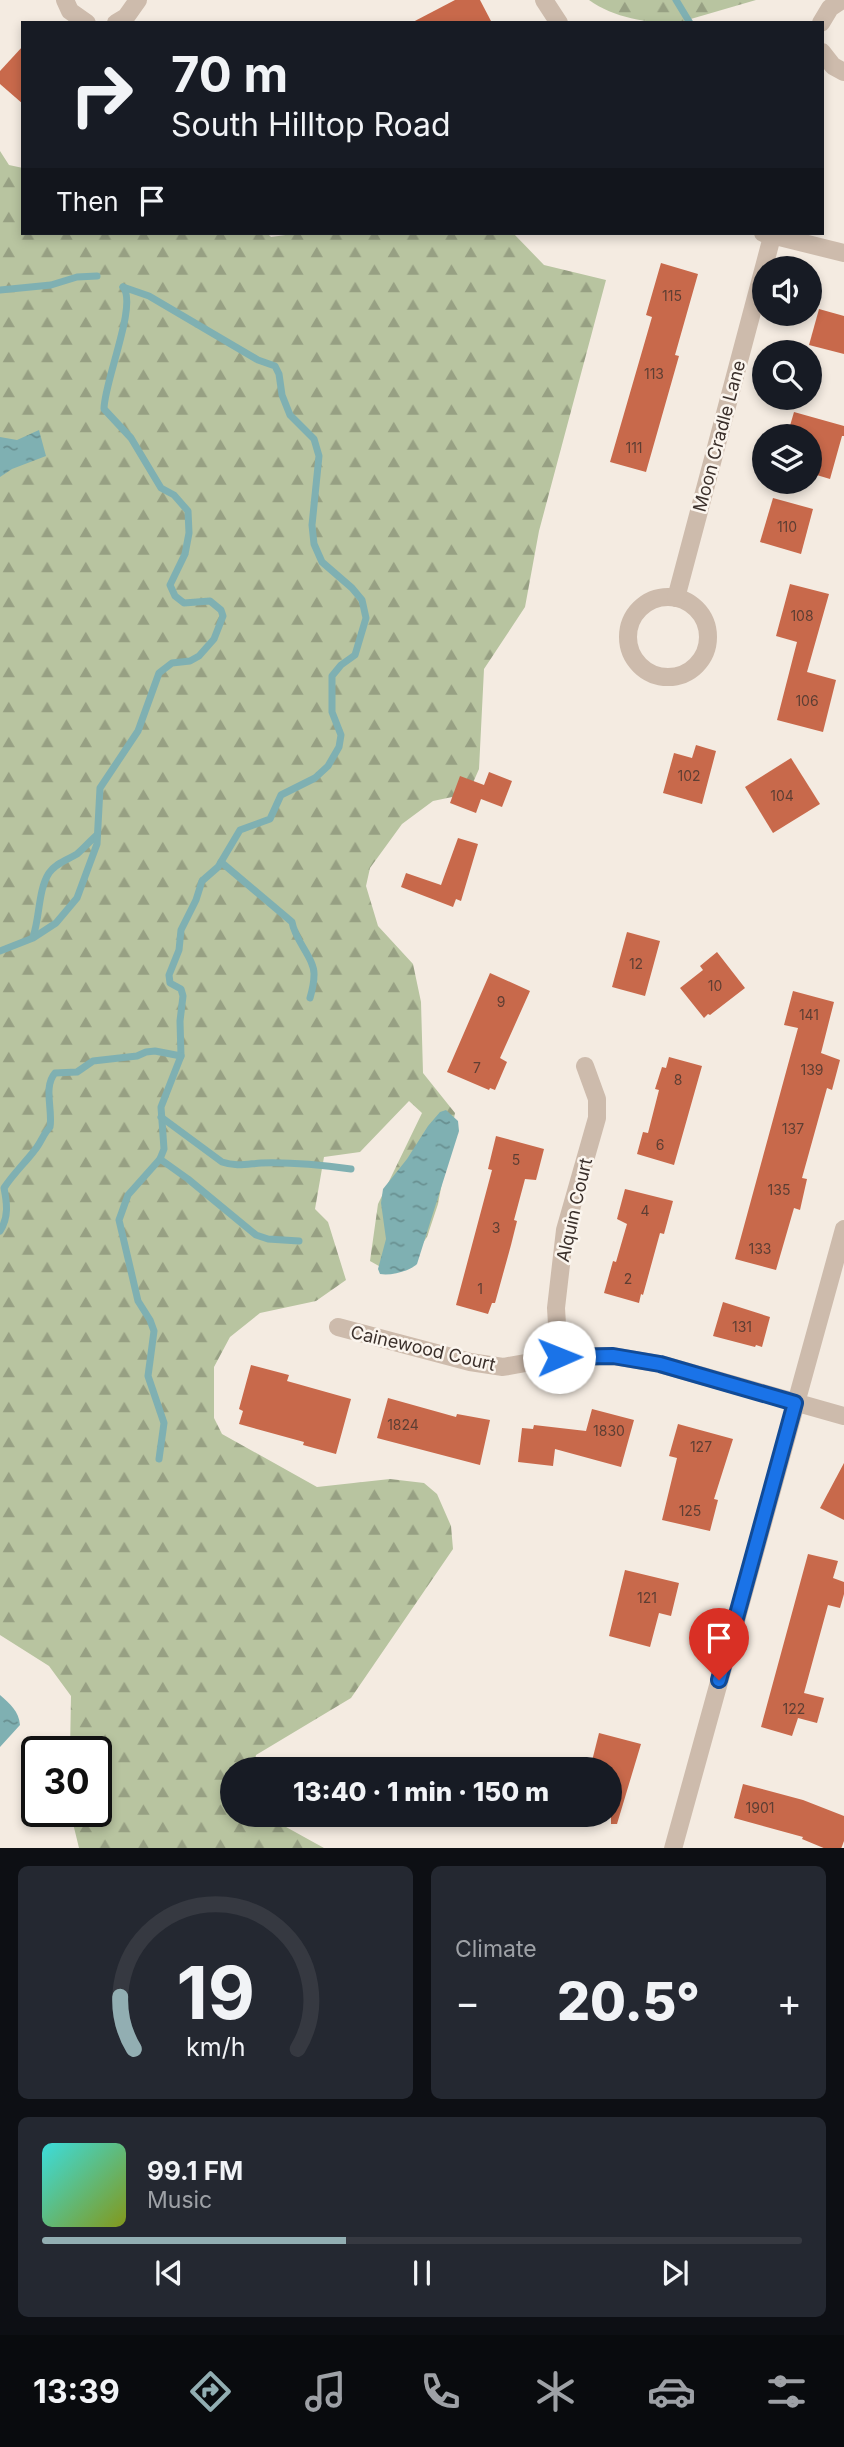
<!DOCTYPE html>
<meta charset="utf-8">
<style>
body{margin:0;font-family:Inter,sans-serif;background:#242831;color:#f1f3f6;height:100vh;display:flex;flex-direction:column;font-size:26px;white-space:nowrap}
*{box-sizing:border-box;margin:0}
p{font-size:23px;color:#9ea1a6}
.icon{flex:none;width:38px;height:38px;fill:none;stroke:currentColor;stroke-width:2;stroke-linecap:round;stroke-linejoin:round}
.map{position:relative;height:1848px;overflow:hidden}
.panel{display:flex;flex-direction:column;gap:18px;padding:18px;background:#0d0f14;flex:1}
.panel>*{flex:none}
.banner{position:absolute;left:21px;top:21px;width:803px;height:214px;border-radius:0px;box-shadow:0 4px 10px #0003;background:#171b24;color:#f1f3f6;overflow:hidden}
.buttons{position:absolute;left:752px;top:256px;display:grid;gap:14px}
.buttons a{display:grid;place-items:center;width:70px;height:70px;border-radius:50%;background:#171b24;box-shadow:0 4px 10px #0003;font-size:35px}
.speed{position:absolute;left:21px;top:1736px;display:flex;gap:14px;font-size:35px;font-weight:700;text-align:center}
.speed>*{display:grid;place-content:center;width:91px;height:91px;border-radius:50%;background:#171b24;box-shadow:0 4px 10px #0003;line-height:1}
.speed .limit{border:4px solid #111;border-radius:10px;background:#fff;color:#111}
.pin{position:absolute;display:grid;place-items:center;width:60px;height:60px;color:#fff;margin:-72px -30px;border-radius:50% 50% 50% 0;rotate:-45deg;box-shadow:0 0 7px #0007}
.pin .icon{rotate:45deg}
.me{position:absolute;width:77px;margin:-38px;rotate:89deg;stroke-linejoin:round;filter:drop-shadow(0 0 5px #0008)}
.turn{display:flex;align-items:center;gap:24px;height:147px;padding:0 35px;font-size:32px}
.turn .icon{width:91px;height:91px;stroke-width:2.5}
.turn b{display:block;font-size:49px;line-height:60px}
.then{display:flex;align-items:center;height:66px;padding:0 35px;background:#0003;gap:14px;font-size:26px}
.big{font-size:52px;font-weight:800;line-height:1.1}
.panel .card{flex:1;display:flex;flex-direction:column;justify-content:center;gap:10px;min-width:0;padding:0 24px;border-radius:10px;background:#242831}
.panel .dial{align-items:center;gap:0}
.dial svg{height:182px;overflow:visible;fill:none;stroke:#363941;stroke-width:7;stroke-linecap:round;text-anchor:middle}
.dial text{fill:#f1f3f6;stroke:none}
.song{display:flex;align-items:center;gap:21px}
.cover{width:84px;height:84px;border-radius:10px;background:linear-gradient(135deg,hsl(180 70% 55%),hsl(70 70% 35%))}
.played{height:7px;border-radius:4px;background:linear-gradient(90deg,#92aeb2 40%,#363941 40%)}
.keys{display:flex;justify-content:space-around;direction:ltr}
.heat{display:flex;justify-content:space-between;align-items:center;font-size:38px;direction:ltr}
.panel .tiles{flex:1;display:grid;gap:18px;grid-template-columns:1fr 1fr}
.card:last-child{grid-column:span 2}
.trip{position:absolute;left:220px;top:1757px;width:402px;height:70px;border-radius:35px;background:#171b24;box-shadow:0 4px 10px #0003;font-weight:800;line-height:70px;text-align:center}
.dock{display:flex;height:112px;justify-content:space-around;align-items:center;background:#090b0e;color:#9ea1a6}
.dock .icon{width:49px;height:49px}
.dock .selected{color:#92aeb2}
.dock b{font-size:32px;color:#f1f3f6}
.map>svg:first-child{display:block}
.forest{fill:url(#forest-firs)}
.water{fill:url(#water-ripples)}
.lines{fill:none;stroke-linecap:round;stroke-linejoin:round}
.stream{stroke:#7fb0b2;stroke-width:7}
.building{fill:#c8694b}
.minor{stroke:#cdbbac;stroke-width:18}
.route-casing{stroke:#114b97;stroke-width:18}
.route{stroke:#1a73e8;stroke-width:12}
.labels{text-anchor:middle;dominant-baseline:central;stroke-width:5;stroke-linejoin:round;paint-order:stroke}
.number-label{font-size:14px;fill:#5e3e33}
.street-label{font-size:18px;fill:#3b302b;stroke:#fbf5ee}
</style>
<div class="map">
<svg width="844" height="1849" viewBox="0 0 844 1849">
<defs>
<pattern id="forest-firs" width="22" height="20" patternUnits="userSpaceOnUse" patternTransform="scale(1.75)"><rect width="22" height="20" fill="#b8c4a0"/><path d="M5 1l3.5 6h-7zM16 11l3.5 6h-7z" fill="#97a083"/></pattern>
<pattern id="water-ripples" width="26" height="14" patternUnits="userSpaceOnUse" patternTransform="scale(1.75)"><rect width="26" height="14" fill="#7fb0b2"/><path d="M2 4q2-2 4 0t4 0M15 11q2-2 4 0t4 0" fill="none" stroke="#699091"/></pattern>
</defs>
<rect width="100%" height="100%" fill="#f4ebe1"/>
<g class="forest">
<path d="M 589,0 L 756,0 L 677,23 C 647,23 614,18 589,0 Z"/>
<path d="M 0,151 L 9,165 L 23,168 L 23,233 L 267,233 L 271,237 L 300,233 L 513,233 L 544,265 L 606,280 L 539,531 L 525,607 L 484,669 L 479,769 L 472,785 L 457,796 L 433,801 L 402,824 L 370,868 L 366,886 L 378,926 L 413,964 L 421,1002 L 423,1073 L 455,1113 L 438,1204 L 427,1237 L 405,1269 L 386,1270 L 370,1261 L 378,1204 L 422,1113 L 409,1101 L 360,1152 L 324,1157 L 315,1209 L 328,1222 L 346,1280 L 316,1301 L 260,1313 L 230,1337 L 214,1367 L 214,1418 L 222,1434 L 317,1487 L 390,1479 L 424,1483 L 437,1494 L 451,1526 L 453,1549 L 351,1698 L 256,1755 L 253,1769 L 233,1769 L 233,1815 L 273,1815 L 277,1822 L 324,1848 L 79,1848 L 70,1811 L 96,1811 L 96,1752 L 70,1752 L 71,1696 L 49,1666 L 0,1635 Z"/>
</g>
<g class="water">
<path d="M 39,430 L 46,456 L 12,469 L 0,477 L 0,437 L 17,440 Z"/>
<path d="M 446,1110 L 458,1121 L 459,1131 L 417,1264 C 410,1271 391,1276 380,1274 L 378,1269 L 386,1239 L 381,1203 L 383,1189 L 407,1159 L 428,1126 L 440,1112 Z"/>
<path d="M 0,1695 C 10,1704 19,1711 20,1725 L 0,1747 Z"/>
</g>
<g class="lines">
<g class="stream">
<path d="M 676,0 L 690,23"/>
<path d="M 123,287 L 149,296 L 258,360 L 275,366 L 279,374 L 282,395 L 290,415 L 314,439 L 319,456 L 312,525 L 314,544 L 322,562 L 352,588 L 362,600 L 366,618 L 355,655 L 341,665 L 332,676 L 332,712 L 341,735 L 339,747 L 328,766 L 315,778 L 281,795 L 270,819 L 240,830 L 218,867 L 202,881 L 196,900 L 181,930 L 179,950 L 169,975 L 170,983 L 181,989 L 183,996 L 180,1021 L 181,1056 L 161,1107 L 164,1149 L 160,1159 L 128,1195 L 119,1220 L 138,1301 L 150,1320 L 154,1331 L 148,1376 L 164,1423 L 159,1459"/>
<path d="M 0,290 L 51,285 L 77,277 L 97,276"/>
<path d="M 221,862 L 292,922 C 295,941 315,959 314,975 C 314,983 312,991 310,998"/>
<path d="M 33,937 C 40,917 38,890 49,873 C 56,863 67,860 77,854 C 84,848 90,841 97,835"/>
<path d="M 0,951 L 33,938 L 56,923 L 77,898 L 97,844 L 100,788 L 138,731 L 159,673 L 172,663 L 190,661 L 199,656 L 214,639 L 223,616 L 221,610 L 210,601 L 184,603 L 175,596 L 170,585 L 185,554 L 189,533 L 188,511 L 174,495 L 161,488 L 131,438 L 104,409 C 104,382 138,304 123,287"/>
<path d="M 161,1117 L 222,1162 C 236,1167 247,1164 261,1163 C 290,1162 322,1165 351,1169"/>
<path d="M 160,1159 L 188,1179 L 256,1235 L 268,1239 L 299,1241"/>
<path d="M 0,1231 C 9,1217 7,1203 4,1188 C 13,1174 24,1164 34,1151 C 41,1143 43,1134 50,1127 C 53,1110 43,1087 55,1073 L 77,1072 L 93,1061 L 137,1056 L 146,1052 L 155,1051 L 181,1056"/>
</g>
</g>
<g class="building">
<path d="M 455,0 L 480,0 L 492,23 L 411,23 Z"/>
<path d="M 23,46 L 23,104 L 0,84 L 0,71 Z"/>
<path d="M 661,263 L 698,274 L 675,355 L 679,356 L 646,472 L 610,462 L 652,317 L 646,315 Z"/>
<path d="M 819,309 L 844,316 L 844,354 L 809,345 Z"/>
<path d="M 794,412 L 844,426 L 844,436 L 842,436 L 830,479 L 810,473 L 810,436 L 787,436 Z"/>
<path d="M 773,498 L 813,509 L 801,554 L 760,542 Z"/>
<path d="M 790,584 L 829,594 L 807,672 L 836,680 L 823,732 L 777,720 L 797,642 L 776,636 Z"/>
<path d="M 696,745 L 716,751 L 702,804 L 663,793 L 674,753 L 692,758 Z"/>
<path d="M 791,758 L 820,804 L 773,833 L 745,787 Z"/>
<path d="M 489,772 L 512,781 L 502,807 L 481,799 L 476,813 L 450,803 L 460,776 L 484,785 Z"/>
<path d="M 458,838 L 478,844 L 461,901 L 456,899 L 453,907 L 401,887 L 406,873 L 441,885 Z"/>
<path d="M 627,932 L 660,941 L 645,996 L 612,987 Z"/>
<path d="M 717,952 L 745,988 L 710,1015 L 708,1014 L 704,1018 L 680,988 L 703,970 L 700,966 Z"/>
<path d="M 490,973 L 530,991 L 500,1058 L 507,1062 L 495,1090 L 490,1088 L 489,1090 L 447,1072 Z"/>
<path d="M 793,991 L 834,1002 L 821,1053 L 840,1060 L 832,1090 L 827,1088 L 802,1178 L 807,1179 L 800,1210 L 794,1208 L 776,1270 L 735,1259 L 798,1028 L 784,1025 Z"/>
<path d="M 669,1057 L 702,1066 L 674,1165 L 637,1154 L 643,1132 L 648,1133 L 659,1090 L 655,1089 L 662,1067 L 666,1068 Z"/>
<path d="M 496,1136 L 544,1149 L 536,1180 L 525,1179 L 514,1220 L 517,1221 L 511,1245 L 495,1303 L 492,1303 L 488,1314 L 456,1305 L 492,1170 L 488,1169 Z"/>
<path d="M 625,1189 L 673,1201 L 664,1234 L 660,1233 L 643,1295 L 641,1294 L 639,1303 L 604,1293 L 613,1261 L 616,1262 L 627,1224 L 617,1219 Z"/>
<path d="M 723,1302 L 770,1317 L 762,1347 L 756,1345 L 755,1347 L 713,1336 Z"/>
<path d="M 251,1365 L 289,1375 L 287,1381 L 351,1399 L 336,1454 L 303,1445 L 304,1442 L 239,1424 L 243,1411 L 239,1409 Z"/>
<path d="M 388,1398 L 456,1417 L 457,1414 L 490,1420 L 480,1465 L 377,1438 Z"/>
<path d="M 592,1409 L 634,1420 L 621,1467 L 555,1449 L 553,1466 L 518,1462 L 522,1428 L 533,1429 L 534,1425 L 586,1431 Z"/>
<path d="M 678,1424 L 733,1439 L 714,1499 L 718,1500 L 710,1531 L 662,1520 L 677,1458 L 669,1456 Z"/>
<path d="M 844,1463 L 844,1520 L 820,1508 Z"/>
<path d="M 808,1554 L 838,1561 L 833,1578 L 844,1582 L 844,1594 L 840,1608 L 828,1605 L 804,1693 L 824,1698 L 817,1723 L 798,1718 L 792,1736 L 761,1727 Z"/>
<path d="M 625,1570 L 679,1583 L 671,1616 L 659,1613 L 650,1647 L 609,1636 Z"/>
<path d="M 599,1733 L 641,1744 L 617,1824 L 611,1824 L 611,1769 L 590,1769 Z"/>
<path d="M 743,1784 L 803,1800 L 844,1816 L 844,1841 L 841,1849 L 826,1849 L 802,1839 L 803,1837 L 734,1818 Z"/>
</g>
<g class="lines">
<g class="minor">
<path d="M 65,0 L 70,11 L 87,23"/>
<path d="M 544,0 L 559,23"/>
<path d="M 116,23 L 126,17 L 138,0"/>
<path d="M 821,23 L 830,8 L 842,0"/>
<path d="M 822,52 L 833,66 L 844,72"/>
<path d="M 763,233 L 844,253"/>
<circle cx="668" cy="637" r="40"/>
<path d="M 676,598 L 773,233"/>
<path d="M 338,1327 L 470,1362 L 503,1367 L 559,1357 L 613,1356 L 660,1364 L 844,1416"/>
<path d="M 559,1357 L 556,1308 L 565,1230 L 597,1118 L 597,1099 L 585,1066"/>
<path d="M 673,1849 L 844,1229"/>
</g>
</g>
<g class="lines">
<defs>
<path id="route" d="M 559,1357 L 613,1356 L 660,1364 L 795,1403 L 719,1680"/>
</defs>
<use href="#route" class="route-casing"/>
<use href="#route" class="route"/>
</g>
<g class="labels">
<g class="number-label">
<text x="672" y="295">115</text>
<text x="654" y="373">113</text>
<text x="634" y="447">111</text>
<text x="787" y="526">110</text>
<text x="802" y="615">108</text>
<text x="807" y="700">106</text>
<text x="689" y="775">102</text>
<text x="782" y="795">104</text>
<text x="636" y="963">12</text>
<text x="715" y="985">10</text>
<text x="501" y="1001">9</text>
<text x="809" y="1014">141</text>
<text x="477" y="1067">7</text>
<text x="812" y="1069">139</text>
<text x="678" y="1079">8</text>
<text x="793" y="1128">137</text>
<text x="660" y="1144">6</text>
<text x="516" y="1159">5</text>
<text x="779" y="1189">135</text>
<text x="645" y="1210">4</text>
<text x="496" y="1227">3</text>
<text x="760" y="1248">133</text>
<text x="628" y="1278">2</text>
<text x="480" y="1288">1</text>
<text x="742" y="1326">131</text>
<text x="403" y="1424">1824</text>
<text x="609" y="1430">1830</text>
<text x="701" y="1446">127</text>
<text x="690" y="1510">125</text>
<text x="647" y="1597">121</text>
<text x="794" y="1708">122</text>
<text x="760" y="1807">1901</text>
</g>
<g class="street-label">
<text transform="translate(719 436) rotate(-75)">Moon Cradle Lane</text>
<text transform="translate(574 1210) rotate(-77)">Alquin Court</text>
<text transform="translate(423 1348) rotate(13)">Cainewood Court</text>
</g>
</g>
</svg>
<div class="buttons">
<a><svg class="icon" aria-label="sound" viewBox="0 0 24 24"><path d="M4 9h4l5-4v14l-5-4H4zM17 9q2 3 0 6"/></svg></a>
<a><svg class="icon" aria-label="search" viewBox="0 0 24 24"><circle cx="10" cy="10" r="6"/><path d="M15 15l6 6"/></svg></a>
<a><svg class="icon" aria-label="layers" viewBox="0 0 24 24"><path d="M12 4l9 5-9 5-9-5zM3 14l9 5 9-5"/></svg></a>
</div>
<div class="speed"><div class="limit">30</div></div>
<div class="pin" style="left:719px;top:1680px;background:#d93025"><svg class="icon" aria-label="arrive" viewBox="0 0 24 24"><path d="M6 21V4h12l-3 4 3 4H6"/></svg></div>
<svg class="me" style="left:559px;top:1357px" viewBox="-20 -20 40 40"><circle r="19" fill="#fff"/><path d="M0-13L10 11 0 6-10 11z" fill="#1a73e8"/></svg>
<div class="trip">13:40 · 1 min · 150 m</div>
<div class="banner">
<div class="turn"><svg class="icon" aria-label="right" viewBox="0 0 24 24"><path d="M7 20v-9h11M14 6l5 5-5 5"/></svg><div><b>70 m</b>South Hilltop Road</div></div>
<div class="then">Then<svg class="icon" aria-label="arrive" viewBox="0 0 24 24"><path d="M6 21V4h12l-3 4 3 4H6"/></svg></div>
</div>
</div>
<section class="panel">
<div class="tiles">
<div class="card dial"><svg viewBox="0 0 100 80">
<path d="M14 69A42 42 0 1 1 86 69"/>
<path d="M14 69A42 42 0 0 1 8 46" stroke="#92aeb2"/>
<text x="50" y="56" font-size="32" font-weight="700">19</text>
<text x="50" y="72" font-size="11">km/h</text>
</svg></div>
<div class="card"><p>Climate</p>
<div class="heat"><a>−</a><b class="big">20.5°</b><a>+</a></div>
</div>
<div class="card">
<div class="song"><i class="cover"></i><div><b>99.1 FM</b><p>Music</p></div></div>
<div class="played"></div>
<div class="keys"><svg class="icon" aria-label="previous" viewBox="0 0 24 24"><path d="M18 5L8 12l10 7zM5 5v14"/></svg><svg class="icon" aria-label="pause" viewBox="0 0 24 24"><path d="M8 5v14M16 5v14"/></svg><svg class="icon" aria-label="next" viewBox="0 0 24 24"><path d="M6 5l10 7-10 7zM19 5v14"/></svg></div>
</div>
</div>
</section>
<nav class="dock">
<b>13:39</b>
<svg class="icon selected" aria-label="directions" viewBox="0 0 24 24"><path d="M12 3l9 9-9 9-9-9zM9 14v-3h6M13 9l2 2-2 2"/></svg>
<svg class="icon" aria-label="music" viewBox="0 0 24 24"><path d="M9 18V5l10-2v13"/><circle cx="6" cy="18" r="3"/><circle cx="16" cy="16" r="3"/></svg>
<svg class="icon" aria-label="phone" viewBox="0 0 24 24"><path d="M5 4h4l2 5-3 2q2 4 5 5l2-3 5 2v4C11 20 4 13 5 4z"/></svg>
<svg class="icon" aria-label="climate" viewBox="0 0 24 24"><path d="M12 3v18M4 7l16 10M4 17L20 7"/></svg>
<svg class="icon" aria-label="car" viewBox="0 0 24 24"><path d="M5 17H2v-5l4-1 3-4h7l3 4 3 1v5h-3M9 17h6M6 11h13"/><circle cx="7" cy="17" r="2"/><circle cx="17" cy="17" r="2"/></svg>
<svg class="icon" aria-label="filters" viewBox="0 0 24 24"><path d="M4 7h16M4 17h16"/><circle cx="9" cy="7" r="2"/><circle cx="15" cy="17" r="2"/></svg>
</nav>
